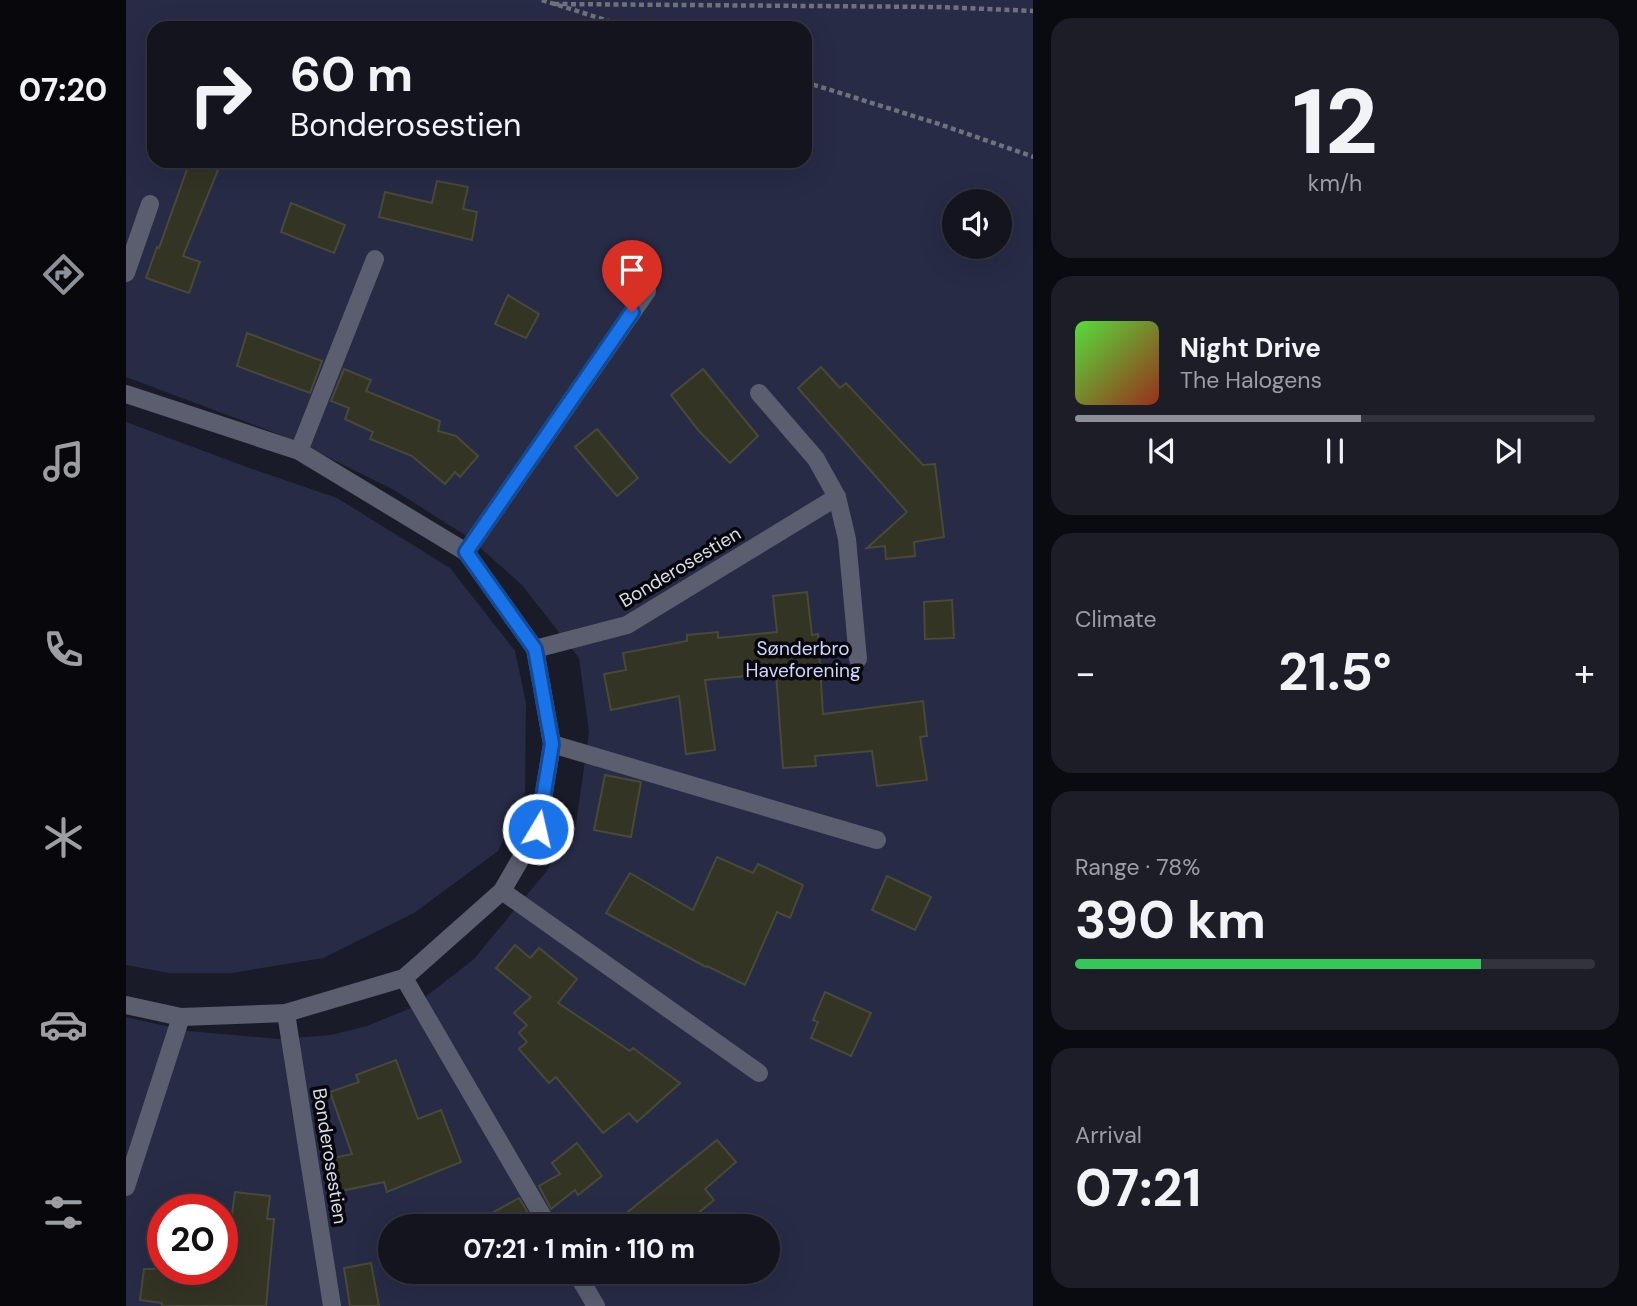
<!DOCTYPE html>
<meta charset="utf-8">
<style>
body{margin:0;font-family:"DM Sans",sans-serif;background:#1c1d27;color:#f1f3f6;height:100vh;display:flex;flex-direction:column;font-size:26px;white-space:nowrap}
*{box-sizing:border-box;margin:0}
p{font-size:23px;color:#9d9ea4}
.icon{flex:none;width:38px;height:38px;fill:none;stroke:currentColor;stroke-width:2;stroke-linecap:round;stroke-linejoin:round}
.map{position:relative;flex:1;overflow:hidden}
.panel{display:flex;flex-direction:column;gap:18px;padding:18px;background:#0a0b10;width:604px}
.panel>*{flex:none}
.hud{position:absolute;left:21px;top:21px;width:665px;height:147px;border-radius:21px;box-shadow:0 7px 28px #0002,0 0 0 2px #32333c;background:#13141e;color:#f1f3f6;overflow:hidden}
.controls{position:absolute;left:816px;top:189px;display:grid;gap:14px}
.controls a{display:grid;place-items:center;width:70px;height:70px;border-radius:50%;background:#13141e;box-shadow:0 7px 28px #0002,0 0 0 2px #32333c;font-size:35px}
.speed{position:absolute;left:21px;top:1194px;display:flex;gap:14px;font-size:35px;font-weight:700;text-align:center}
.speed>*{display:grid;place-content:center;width:91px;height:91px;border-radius:50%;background:#13141e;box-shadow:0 7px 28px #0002,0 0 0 2px #32333c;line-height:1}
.speed .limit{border:10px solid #d22;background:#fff;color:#111}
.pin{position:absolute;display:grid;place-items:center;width:60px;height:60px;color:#fff;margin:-72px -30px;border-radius:50% 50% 50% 0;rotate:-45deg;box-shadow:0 0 7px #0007}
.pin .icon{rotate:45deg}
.me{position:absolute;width:77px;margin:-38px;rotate:9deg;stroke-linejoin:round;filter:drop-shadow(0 0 5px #0008)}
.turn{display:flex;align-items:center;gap:24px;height:147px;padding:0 28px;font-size:32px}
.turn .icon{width:91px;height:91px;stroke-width:2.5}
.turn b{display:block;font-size:49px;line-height:60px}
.big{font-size:52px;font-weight:700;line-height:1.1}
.panel .tile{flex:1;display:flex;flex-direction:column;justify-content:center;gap:10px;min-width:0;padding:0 24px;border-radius:21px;background:#1c1d27}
.panel .dial{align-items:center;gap:0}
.dial b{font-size:91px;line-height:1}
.song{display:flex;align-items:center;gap:21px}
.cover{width:84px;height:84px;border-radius:10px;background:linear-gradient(135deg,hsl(110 70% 55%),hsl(10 70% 35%))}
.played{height:7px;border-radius:4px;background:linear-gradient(90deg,#8c9099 55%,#32333c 55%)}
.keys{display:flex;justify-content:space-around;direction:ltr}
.heat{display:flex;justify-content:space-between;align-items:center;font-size:38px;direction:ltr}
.charge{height:10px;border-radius:5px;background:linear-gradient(90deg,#34c759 78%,#32333c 0)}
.trip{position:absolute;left:252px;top:1214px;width:402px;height:70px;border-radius:35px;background:#13141e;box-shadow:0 7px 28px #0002,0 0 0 2px #32333c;font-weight:700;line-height:70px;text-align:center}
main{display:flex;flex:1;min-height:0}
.menu{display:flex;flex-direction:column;width:126px;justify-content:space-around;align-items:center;background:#08080c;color:#9d9ea4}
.menu .icon{width:49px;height:49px}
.menu .current{color:#8c9099}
.menu b{font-size:32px;color:#f1f3f6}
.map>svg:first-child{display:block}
.green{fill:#272b46;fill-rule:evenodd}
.building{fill:#343424;stroke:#494938;stroke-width:2}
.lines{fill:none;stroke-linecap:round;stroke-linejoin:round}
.path{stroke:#6f717c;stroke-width:4.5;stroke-dasharray:5 3.5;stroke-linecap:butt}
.service{stroke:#5b5e6f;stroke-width:18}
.route-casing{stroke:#114b97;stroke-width:18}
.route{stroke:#1a73e8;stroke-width:12}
.labels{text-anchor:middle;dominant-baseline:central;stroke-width:7;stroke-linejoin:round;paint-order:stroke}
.street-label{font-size:19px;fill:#dbdde6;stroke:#06060c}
.park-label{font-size:19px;fill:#ced6fd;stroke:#06060c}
</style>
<main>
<nav class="menu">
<b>07:20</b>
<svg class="icon current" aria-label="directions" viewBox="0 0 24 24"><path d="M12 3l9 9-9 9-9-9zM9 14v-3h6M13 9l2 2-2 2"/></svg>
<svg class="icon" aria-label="music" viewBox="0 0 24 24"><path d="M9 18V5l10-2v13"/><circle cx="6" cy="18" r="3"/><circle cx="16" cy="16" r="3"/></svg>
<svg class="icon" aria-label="phone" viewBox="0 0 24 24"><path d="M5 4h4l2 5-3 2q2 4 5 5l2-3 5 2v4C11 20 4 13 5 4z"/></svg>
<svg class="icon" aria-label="climate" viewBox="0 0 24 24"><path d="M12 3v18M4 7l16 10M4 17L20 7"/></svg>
<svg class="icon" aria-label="car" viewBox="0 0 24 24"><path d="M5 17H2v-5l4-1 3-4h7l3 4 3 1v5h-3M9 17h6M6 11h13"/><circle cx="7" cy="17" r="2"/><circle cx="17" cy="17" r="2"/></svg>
<svg class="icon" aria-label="filters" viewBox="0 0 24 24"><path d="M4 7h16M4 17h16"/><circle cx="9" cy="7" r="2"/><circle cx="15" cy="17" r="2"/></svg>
</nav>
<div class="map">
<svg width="908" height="1306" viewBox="0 0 908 1306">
<rect width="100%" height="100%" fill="#191b28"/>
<g class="green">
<path d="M 0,0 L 907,0 L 907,1306 L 0,1306 L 0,1017 L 62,1031 L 153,1039 L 205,1035 L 241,1026 L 285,1008 L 348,959 L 419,873 L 450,824 L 463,732 L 453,658 L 396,585 L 342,537 L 268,490 L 165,439 L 0,377 ZM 28,28 L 679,28 L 679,161 L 28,161 ZM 828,201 L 873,201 L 873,247 L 828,247 ZM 37,1209 L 96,1209 L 96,1269 L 37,1269 ZM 264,1227 L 642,1227 L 642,1272 L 264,1272 Z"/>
<path d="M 0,422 L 118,466 L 211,498 L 324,568 L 389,651 L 400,703 L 399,793 L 372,851 L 288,913 L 197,958 L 106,973 L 43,973 L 0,965 Z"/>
</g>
<g class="building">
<path d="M 64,161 L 70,161 L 92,170 L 57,256 L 74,262 L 63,293 L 20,278 L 31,247 L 33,248 Z"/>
<path d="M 311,181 L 342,187 L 337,209 L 351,212 L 346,240 L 253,217 L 259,192 L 306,203 Z"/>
<path d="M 165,203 L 219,225 L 208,253 L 155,232 Z"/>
<path d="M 382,295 L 413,314 L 400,338 L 369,324 Z"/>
<path d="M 121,333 L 196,361 L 184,393 L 111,366 Z"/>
<path d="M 695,367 L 714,388 L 720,383 L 797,465 L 809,464 L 818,537 L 788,542 L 789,556 L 760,559 L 759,546 L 741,548 L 781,512 L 672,388 Z"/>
<path d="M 218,369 L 245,380 L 240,391 L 314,421 L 312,431 L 330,436 L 352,456 L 334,477 L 329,472 L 319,484 L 286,456 L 244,439 L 247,432 L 219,419 L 223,408 L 205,401 Z"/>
<path d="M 577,369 L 632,436 L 604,463 L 573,431 L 545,395 Z"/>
<path d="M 471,429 L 512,478 L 491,496 L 449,447 Z"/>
<path d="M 681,592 L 686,635 L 692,634 L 697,714 L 797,701 L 801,736 L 794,737 L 801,780 L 751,786 L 746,751 L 689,756 L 690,766 L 657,768 L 650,673 L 579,680 L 589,750 L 560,754 L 553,696 L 485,710 L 478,674 L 500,670 L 497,653 L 561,641 L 561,635 L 592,632 L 592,638 L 651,632 L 647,596 Z"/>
<path d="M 826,600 L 828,638 L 799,639 L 798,602 Z"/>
<path d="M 479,775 L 515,782 L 505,837 L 468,830 Z"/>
<path d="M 591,857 L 627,873 L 632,864 L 677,885 L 664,918 L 651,912 L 619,985 L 581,966 L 580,967 L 480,913 L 504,873 L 567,910 Z"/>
<path d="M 761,876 L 805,897 L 789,930 L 746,910 Z"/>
<path d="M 389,945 L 404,958 L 413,948 L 451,979 L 432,1003 L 504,1051 L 507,1048 L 554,1083 L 511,1122 L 503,1113 L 477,1133 L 430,1077 L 423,1083 L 393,1049 L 401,1042 L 393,1033 L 401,1025 L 388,1013 L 405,997 L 370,968 Z"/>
<path d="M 699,992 L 745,1013 L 725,1056 L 685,1038 L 692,1022 L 687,1020 Z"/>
<path d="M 270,1060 L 292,1119 L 315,1110 L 335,1162 L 261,1192 L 258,1182 L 215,1191 L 207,1158 L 226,1154 L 204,1092 L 233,1082 L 230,1075 Z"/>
<path d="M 591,1140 L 610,1162 L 579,1189 L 588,1200 L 555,1227 L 483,1227 Z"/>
<path d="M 451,1143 L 476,1176 L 452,1195 L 449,1190 L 425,1209 L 413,1186 L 434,1174 L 426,1163 Z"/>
<path d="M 109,1192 L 144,1196 L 141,1219 L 148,1219 L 140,1306 L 36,1306 L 36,1303 L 14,1300 L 18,1269 L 98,1269 Z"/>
<path d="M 393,1198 L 408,1223 L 403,1227 L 341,1227 Z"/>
<path d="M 245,1263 L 253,1306 L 224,1306 L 218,1268 Z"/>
</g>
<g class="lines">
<g class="path">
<path d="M 416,0 L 505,28"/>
<path d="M 428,4 L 814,7 L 908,11"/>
<path d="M 679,82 L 813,124 L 908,157"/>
</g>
<g class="service">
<path d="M 0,273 L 24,204"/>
<path d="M 633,393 L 690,459 L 711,497 L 721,539 L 732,659"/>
<path d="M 0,394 L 173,451 L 340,552 L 409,649 L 426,744 L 412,829 L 376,891 L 278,978 L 160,1013 L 55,1017 L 0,1005"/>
<path d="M 173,451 L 249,259"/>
<path d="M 340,552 L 521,291"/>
<path d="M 409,649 L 501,625 L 711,497"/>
<path d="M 426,744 L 751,840"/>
<path d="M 376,891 L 633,1073"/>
<path d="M 278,978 L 423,1227"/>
<path d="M 160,1013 L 206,1306"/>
<path d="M 0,1187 L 55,1017"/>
<path d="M 450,1272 L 470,1306"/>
</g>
</g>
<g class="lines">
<defs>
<path id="route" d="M 412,829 L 426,744 L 409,649 L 340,552 L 506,312"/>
</defs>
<use href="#route" class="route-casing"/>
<use href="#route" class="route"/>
</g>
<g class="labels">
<g class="street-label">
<text transform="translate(554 567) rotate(-31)">Bonderosestien</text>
<text transform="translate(204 1156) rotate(81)">Bonderosestien</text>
</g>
<g class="park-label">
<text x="677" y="648">Sønderbro<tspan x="677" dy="22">Haveforening</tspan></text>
</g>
</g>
</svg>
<div class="controls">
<a><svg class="icon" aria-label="sound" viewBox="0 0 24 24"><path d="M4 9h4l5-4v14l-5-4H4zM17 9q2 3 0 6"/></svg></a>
</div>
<div class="speed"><div class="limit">20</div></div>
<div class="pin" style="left:506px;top:312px;background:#d93025"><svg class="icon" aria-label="arrive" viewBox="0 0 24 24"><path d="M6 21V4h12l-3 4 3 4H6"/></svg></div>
<svg class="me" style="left:412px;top:829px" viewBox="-20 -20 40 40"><circle r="17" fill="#1a73e8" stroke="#fff" stroke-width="3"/><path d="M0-11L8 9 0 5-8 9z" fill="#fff"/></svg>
<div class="trip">07:21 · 1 min · 110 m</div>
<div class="hud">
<div class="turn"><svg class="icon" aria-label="right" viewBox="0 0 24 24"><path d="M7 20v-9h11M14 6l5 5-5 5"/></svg><div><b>60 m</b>Bonderosestien</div></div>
</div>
</div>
<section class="panel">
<div class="tile dial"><b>12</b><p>km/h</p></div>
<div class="tile">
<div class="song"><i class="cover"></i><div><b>Night Drive</b><p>The Halogens</p></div></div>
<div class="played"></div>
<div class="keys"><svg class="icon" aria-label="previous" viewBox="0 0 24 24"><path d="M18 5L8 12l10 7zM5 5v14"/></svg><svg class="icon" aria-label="pause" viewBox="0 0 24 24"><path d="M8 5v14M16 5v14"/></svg><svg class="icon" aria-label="next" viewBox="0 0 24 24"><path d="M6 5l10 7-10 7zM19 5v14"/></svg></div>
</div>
<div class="tile"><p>Climate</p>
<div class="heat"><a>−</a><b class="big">21.5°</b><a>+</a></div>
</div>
<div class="tile"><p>Range · 78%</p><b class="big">390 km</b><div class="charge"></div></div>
<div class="tile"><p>Arrival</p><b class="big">07:21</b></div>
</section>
</main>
